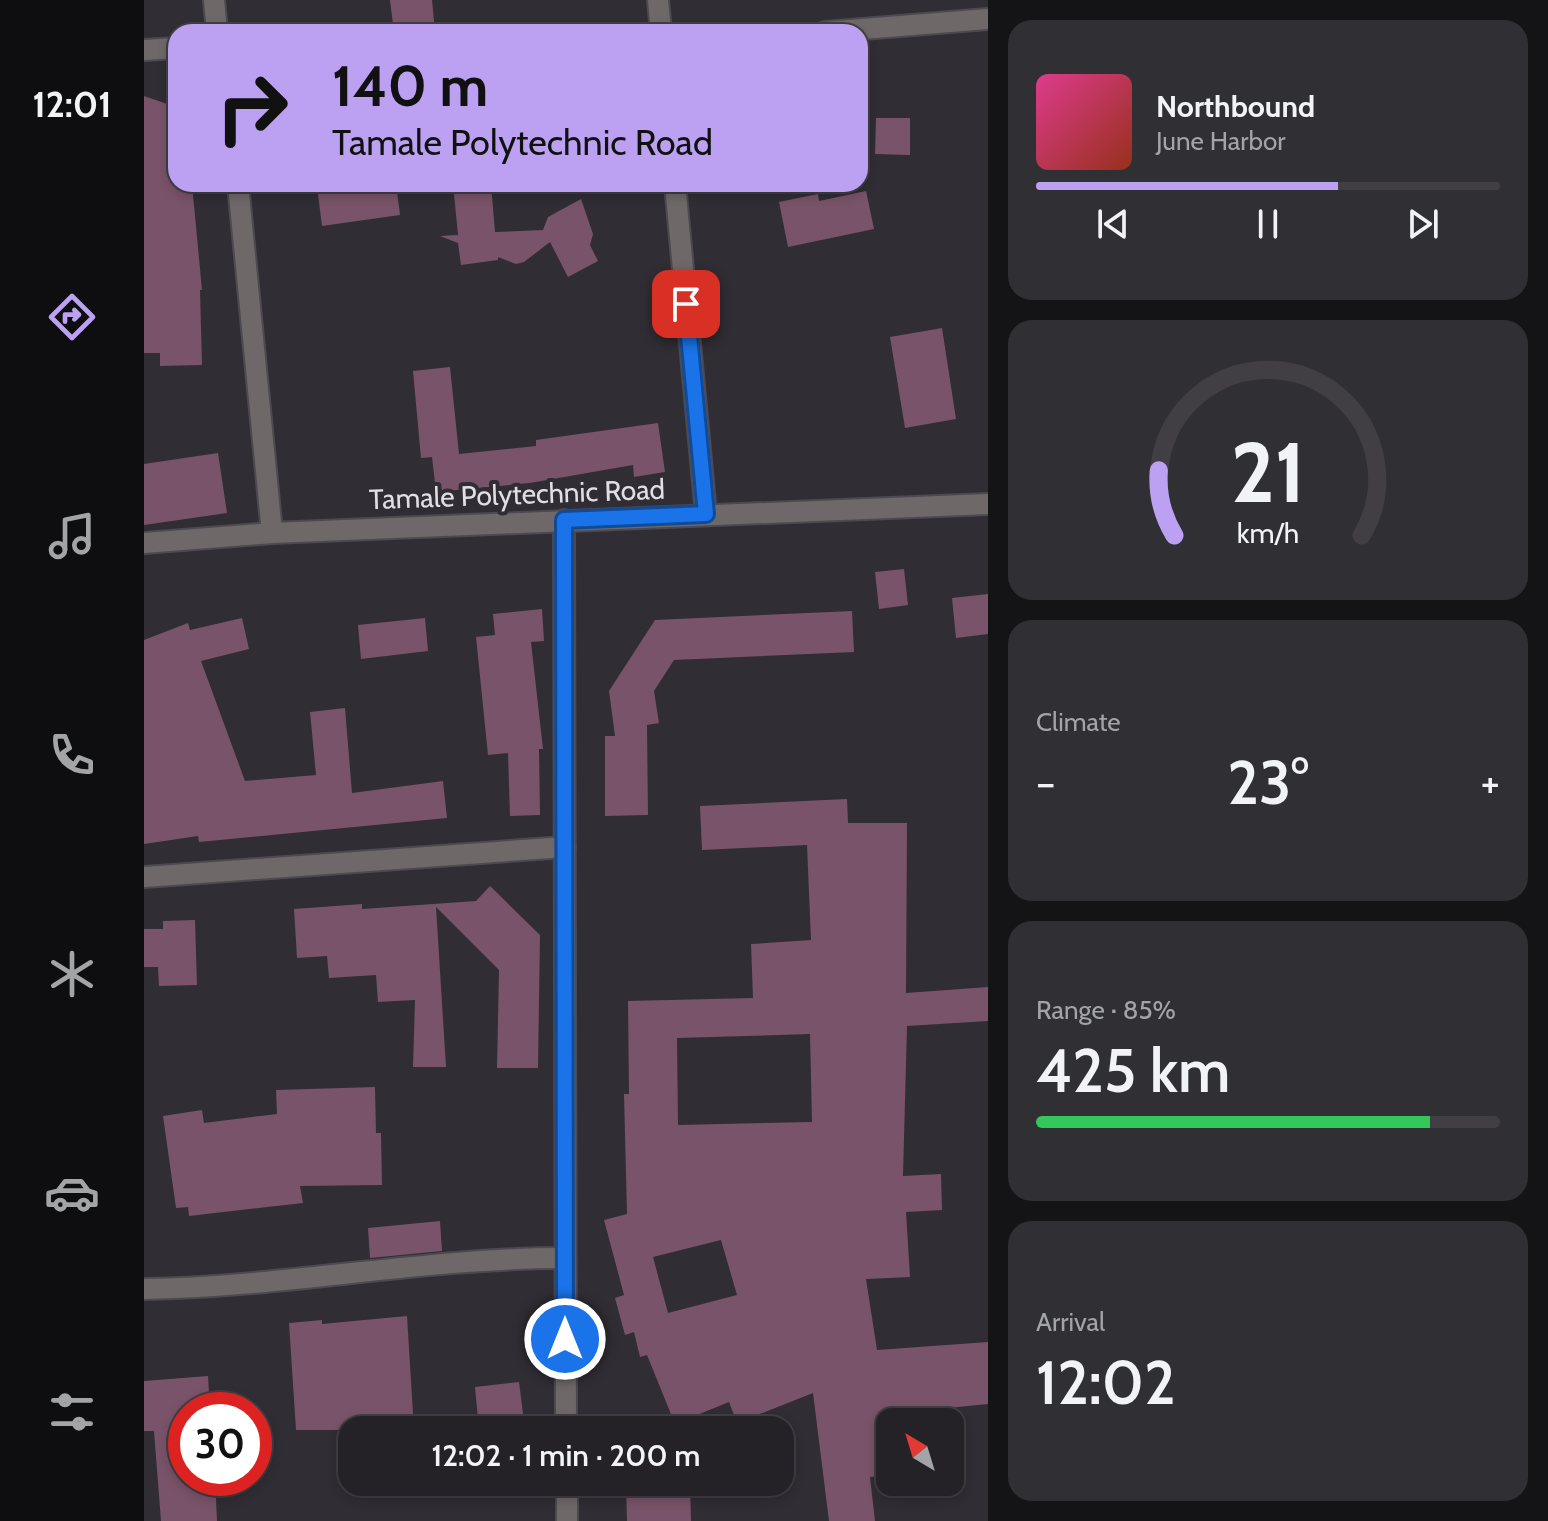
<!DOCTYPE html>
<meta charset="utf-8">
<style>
body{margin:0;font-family:Cabin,sans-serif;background:#302f33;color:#f1f3f6;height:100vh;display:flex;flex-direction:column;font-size:30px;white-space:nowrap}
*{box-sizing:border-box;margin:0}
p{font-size:26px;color:#a3a4a7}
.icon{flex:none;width:44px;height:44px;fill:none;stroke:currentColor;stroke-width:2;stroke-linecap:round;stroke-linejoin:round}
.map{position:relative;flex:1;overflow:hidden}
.details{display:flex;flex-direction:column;gap:20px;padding:20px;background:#141315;width:560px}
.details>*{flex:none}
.banner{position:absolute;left:24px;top:24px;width:700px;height:168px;border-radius:24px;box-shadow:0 4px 12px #0003,0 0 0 2px #413f44;background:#bca0f2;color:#111;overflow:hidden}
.needle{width:52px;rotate:322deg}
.buttons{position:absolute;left:732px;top:1408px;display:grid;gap:16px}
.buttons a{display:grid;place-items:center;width:88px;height:88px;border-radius:16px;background:#242227;box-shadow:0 4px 12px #0003,0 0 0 2px #413f44;font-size:40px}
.speed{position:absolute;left:24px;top:1392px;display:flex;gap:16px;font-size:40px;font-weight:700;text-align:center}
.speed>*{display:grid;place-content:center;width:104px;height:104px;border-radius:50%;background:#242227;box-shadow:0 4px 12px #0003,0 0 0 2px #413f44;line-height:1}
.speed .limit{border:12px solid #d22;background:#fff;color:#111}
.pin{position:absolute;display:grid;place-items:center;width:68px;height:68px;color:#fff;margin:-34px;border-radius:16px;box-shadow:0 4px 12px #0006}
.me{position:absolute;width:88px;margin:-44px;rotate:0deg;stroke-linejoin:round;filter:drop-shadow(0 0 6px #0008)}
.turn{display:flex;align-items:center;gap:28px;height:168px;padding:0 32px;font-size:36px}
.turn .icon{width:104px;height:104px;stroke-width:2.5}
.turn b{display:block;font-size:56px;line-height:68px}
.big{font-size:60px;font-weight:600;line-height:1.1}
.details .widget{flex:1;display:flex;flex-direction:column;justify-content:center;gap:12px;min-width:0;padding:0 28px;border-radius:24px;background:#302f33}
.details .dial{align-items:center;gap:0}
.dial svg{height:208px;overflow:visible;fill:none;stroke:#413f44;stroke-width:7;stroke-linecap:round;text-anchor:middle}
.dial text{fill:#f1f3f6;stroke:none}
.song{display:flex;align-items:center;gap:24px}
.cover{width:96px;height:96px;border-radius:12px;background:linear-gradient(135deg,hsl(330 70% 55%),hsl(10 70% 35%))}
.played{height:8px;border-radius:4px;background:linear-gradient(90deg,#bca0f2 65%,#413f44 65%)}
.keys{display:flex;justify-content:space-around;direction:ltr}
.heat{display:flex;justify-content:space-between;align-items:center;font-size:44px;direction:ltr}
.charge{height:12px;border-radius:6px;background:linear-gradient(90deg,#34c759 85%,#413f44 0)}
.trip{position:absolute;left:194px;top:1416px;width:456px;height:80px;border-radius:24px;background:#242227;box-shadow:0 4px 12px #0003,0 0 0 2px #413f44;font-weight:600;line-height:80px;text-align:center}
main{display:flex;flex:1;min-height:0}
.tabs{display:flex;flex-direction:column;width:144px;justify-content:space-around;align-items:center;background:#0e0e10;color:#a3a4a7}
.tabs .icon{width:56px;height:56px}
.tabs .active{color:#bca0f2}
.tabs b{font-size:36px;color:#f1f3f6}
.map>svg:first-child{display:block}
.building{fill:#795369;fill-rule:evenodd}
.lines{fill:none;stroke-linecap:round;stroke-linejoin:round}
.minor-casing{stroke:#4c4950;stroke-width:24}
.minor{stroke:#6e6968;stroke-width:20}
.route-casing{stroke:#114b97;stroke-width:20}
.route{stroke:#1a73e8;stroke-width:14}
.labels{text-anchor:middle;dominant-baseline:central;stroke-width:8;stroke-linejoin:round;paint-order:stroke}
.street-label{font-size:28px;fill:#e1dfe4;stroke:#302d34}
</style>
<main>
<nav class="tabs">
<b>12:01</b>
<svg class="icon active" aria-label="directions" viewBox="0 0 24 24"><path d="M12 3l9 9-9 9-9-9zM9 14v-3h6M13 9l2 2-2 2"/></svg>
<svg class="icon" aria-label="music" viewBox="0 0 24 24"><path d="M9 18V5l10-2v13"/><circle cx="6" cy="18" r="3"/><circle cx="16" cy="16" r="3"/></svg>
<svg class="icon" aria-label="phone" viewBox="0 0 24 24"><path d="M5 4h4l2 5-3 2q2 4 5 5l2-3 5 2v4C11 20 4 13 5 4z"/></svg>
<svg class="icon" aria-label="climate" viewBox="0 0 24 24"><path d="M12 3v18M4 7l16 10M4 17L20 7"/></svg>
<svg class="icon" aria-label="car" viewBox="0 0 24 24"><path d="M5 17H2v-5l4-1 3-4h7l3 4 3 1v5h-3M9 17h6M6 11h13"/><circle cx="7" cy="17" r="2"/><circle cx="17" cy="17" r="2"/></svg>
<svg class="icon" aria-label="filters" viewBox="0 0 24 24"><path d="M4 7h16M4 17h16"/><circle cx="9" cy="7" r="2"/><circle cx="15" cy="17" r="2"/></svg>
</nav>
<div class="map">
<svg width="844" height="1521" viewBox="0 0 844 1521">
<rect width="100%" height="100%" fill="#302d34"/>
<g class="building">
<path d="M 246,0 L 288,0 L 291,32 L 250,32 Z"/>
<path d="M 0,96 L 32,107 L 32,184 L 48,184 L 58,290 L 56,290 L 58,365 L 16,366 L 16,353 L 0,353 Z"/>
<path d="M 732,118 L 766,118 L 766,155 L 731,154 Z"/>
<path d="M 191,184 L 252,184 L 256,215 L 178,226 L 173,186 Z"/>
<path d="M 309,184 L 347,184 L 351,232 L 399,230 L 404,217 L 437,199 L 449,234 L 446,245 L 454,261 L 424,277 L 406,242 L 380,262 L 372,264 L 354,257 L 354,260 L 317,265 L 314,243 L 296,236 L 314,235 Z"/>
<path d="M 722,191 L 730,229 L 644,247 L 635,202 L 674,194 L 675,201 Z"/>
<path d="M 798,328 L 812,419 L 761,428 L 746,337 Z"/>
<path d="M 306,367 L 315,454 L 392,446 L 392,440 L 514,423 L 521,472 L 490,477 L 489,465 L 386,483 L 292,492 L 288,457 L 277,458 L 269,371 Z"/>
<path d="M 74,453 L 83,513 L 0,525 L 0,464 Z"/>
<path d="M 760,569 L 764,605 L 735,609 L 731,572 Z"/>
<path d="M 844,594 L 844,634 L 812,638 L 808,598 Z"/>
<path d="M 398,609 L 400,641 L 387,642 L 399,749 L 395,749 L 396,815 L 366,816 L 364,753 L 344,755 L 332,637 L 351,635 L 349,614 Z"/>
<path d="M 708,611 L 710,652 L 530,660 L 510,691 L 515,723 L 503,725 L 504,815 L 461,816 L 461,736 L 471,736 L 465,691 L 511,620 Z"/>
<path d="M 98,618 L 105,649 L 57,661 L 101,781 L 172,775 L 166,712 L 201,708 L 208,793 L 299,781 L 303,818 L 55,842 L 54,836 L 0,844 L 0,640 L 44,623 L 46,630 Z"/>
<path d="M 281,618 L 284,651 L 217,659 L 214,625 Z"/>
<path d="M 703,799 L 704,823 L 763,823 L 762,993 L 844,987 L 844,1021 L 763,1026 L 759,1176 L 797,1174 L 798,1210 L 762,1212 L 766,1277 L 722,1279 L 733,1350 L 844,1342 L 844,1404 L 764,1412 L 765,1422 L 746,1422 L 746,1475 L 726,1477 L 731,1521 L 685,1521 L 669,1393 L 593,1423 L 585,1402 L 531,1424 L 503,1355 L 496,1357 L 490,1332 L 481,1335 L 471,1298 L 480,1295 L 460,1220 L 483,1214 L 480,1094 L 485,1094 L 484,1001 L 609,998 L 607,944 L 667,940 L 663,845 L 558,850 L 556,806 ZM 666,1034 L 668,1122 L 534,1125 L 533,1038 ZM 577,1240 L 593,1295 L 524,1313 L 509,1257 Z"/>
<path d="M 346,886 L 396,935 L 394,1068 L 353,1068 L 355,970 L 292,907 L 302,1067 L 269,1067 L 271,1000 L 234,1002 L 232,975 L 185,978 L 183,956 L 153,958 L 150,909 L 218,904 L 218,909 L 332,901 Z"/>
<path d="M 51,920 L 53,985 L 15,986 L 14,967 L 0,967 L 0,929 L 19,929 L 19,921 Z"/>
<path d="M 231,1087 L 232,1133 L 237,1133 L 238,1185 L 156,1186 L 159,1203 L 45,1216 L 44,1207 L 32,1208 L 19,1116 L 58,1110 L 60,1123 L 133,1114 L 132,1090 Z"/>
<path d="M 296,1221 L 298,1251 L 226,1258 L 224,1228 Z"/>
<path d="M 263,1316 L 270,1430 L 152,1430 L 145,1323 L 178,1320 L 178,1324 Z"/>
<path d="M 64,1376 L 66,1410 L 42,1410 L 42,1478 L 71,1478 L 73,1521 L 17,1521 L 10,1431 L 0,1431 L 0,1381 Z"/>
<path d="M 375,1382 L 381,1430 L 335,1430 L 331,1387 Z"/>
<path d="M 482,1482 L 546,1482 L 547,1521 L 483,1521 Z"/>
</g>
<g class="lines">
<defs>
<g id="minor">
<path d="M 70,0 L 73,32"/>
<path d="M 514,0 L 517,32"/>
<path d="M 681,32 L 844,19"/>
<path d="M 0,50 L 32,48"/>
<path d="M 94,184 L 128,533"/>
<path d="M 531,184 L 562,514"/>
<path d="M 420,520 L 422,1430"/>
<path d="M 0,543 L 128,533 L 844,504"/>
<path d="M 0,877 L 421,847"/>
<path d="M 0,1289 C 141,1287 280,1258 421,1258"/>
<path d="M 423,1482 L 423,1521"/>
</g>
</defs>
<use href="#minor" class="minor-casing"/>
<use href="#minor" class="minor"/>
</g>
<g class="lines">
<defs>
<path id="route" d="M 421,1339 L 420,520 L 562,514 L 542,304"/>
</defs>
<use href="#route" class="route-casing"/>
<use href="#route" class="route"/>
</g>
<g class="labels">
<g class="street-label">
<text transform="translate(373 494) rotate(-2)">Tamale Polytechnic Road</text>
</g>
</g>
</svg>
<div class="buttons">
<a><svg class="needle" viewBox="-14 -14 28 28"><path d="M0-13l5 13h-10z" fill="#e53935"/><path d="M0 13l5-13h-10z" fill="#a3a4a7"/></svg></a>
</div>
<div class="speed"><div class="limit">30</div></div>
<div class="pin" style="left:542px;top:304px;background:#d93025"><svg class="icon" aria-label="arrive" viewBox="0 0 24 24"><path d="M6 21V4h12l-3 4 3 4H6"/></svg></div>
<svg class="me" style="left:421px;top:1339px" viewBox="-20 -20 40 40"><circle r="17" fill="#1a73e8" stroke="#fff" stroke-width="3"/><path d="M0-11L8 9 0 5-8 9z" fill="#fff"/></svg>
<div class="trip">12:02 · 1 min · 200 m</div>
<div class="banner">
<div class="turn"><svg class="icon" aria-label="right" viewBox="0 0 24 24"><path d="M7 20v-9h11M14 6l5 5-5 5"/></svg><div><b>140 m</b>Tamale Polytechnic Road</div></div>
</div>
</div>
<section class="details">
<div class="widget">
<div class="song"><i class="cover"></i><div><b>Northbound</b><p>June Harbor</p></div></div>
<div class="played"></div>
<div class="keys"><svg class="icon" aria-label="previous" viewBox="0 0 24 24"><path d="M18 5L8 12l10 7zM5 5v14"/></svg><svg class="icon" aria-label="pause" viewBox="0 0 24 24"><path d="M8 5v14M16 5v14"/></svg><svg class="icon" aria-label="next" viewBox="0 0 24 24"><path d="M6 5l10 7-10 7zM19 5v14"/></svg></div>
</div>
<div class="widget dial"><svg viewBox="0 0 100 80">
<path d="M14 69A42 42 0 1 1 86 69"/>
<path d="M14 69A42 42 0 0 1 8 44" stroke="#bca0f2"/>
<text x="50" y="56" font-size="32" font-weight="700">21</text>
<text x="50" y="72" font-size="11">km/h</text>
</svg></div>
<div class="widget"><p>Climate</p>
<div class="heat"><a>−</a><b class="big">23°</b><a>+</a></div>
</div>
<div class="widget"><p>Range · 85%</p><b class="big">425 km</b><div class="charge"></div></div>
<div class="widget"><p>Arrival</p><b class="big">12:02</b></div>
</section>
</main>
